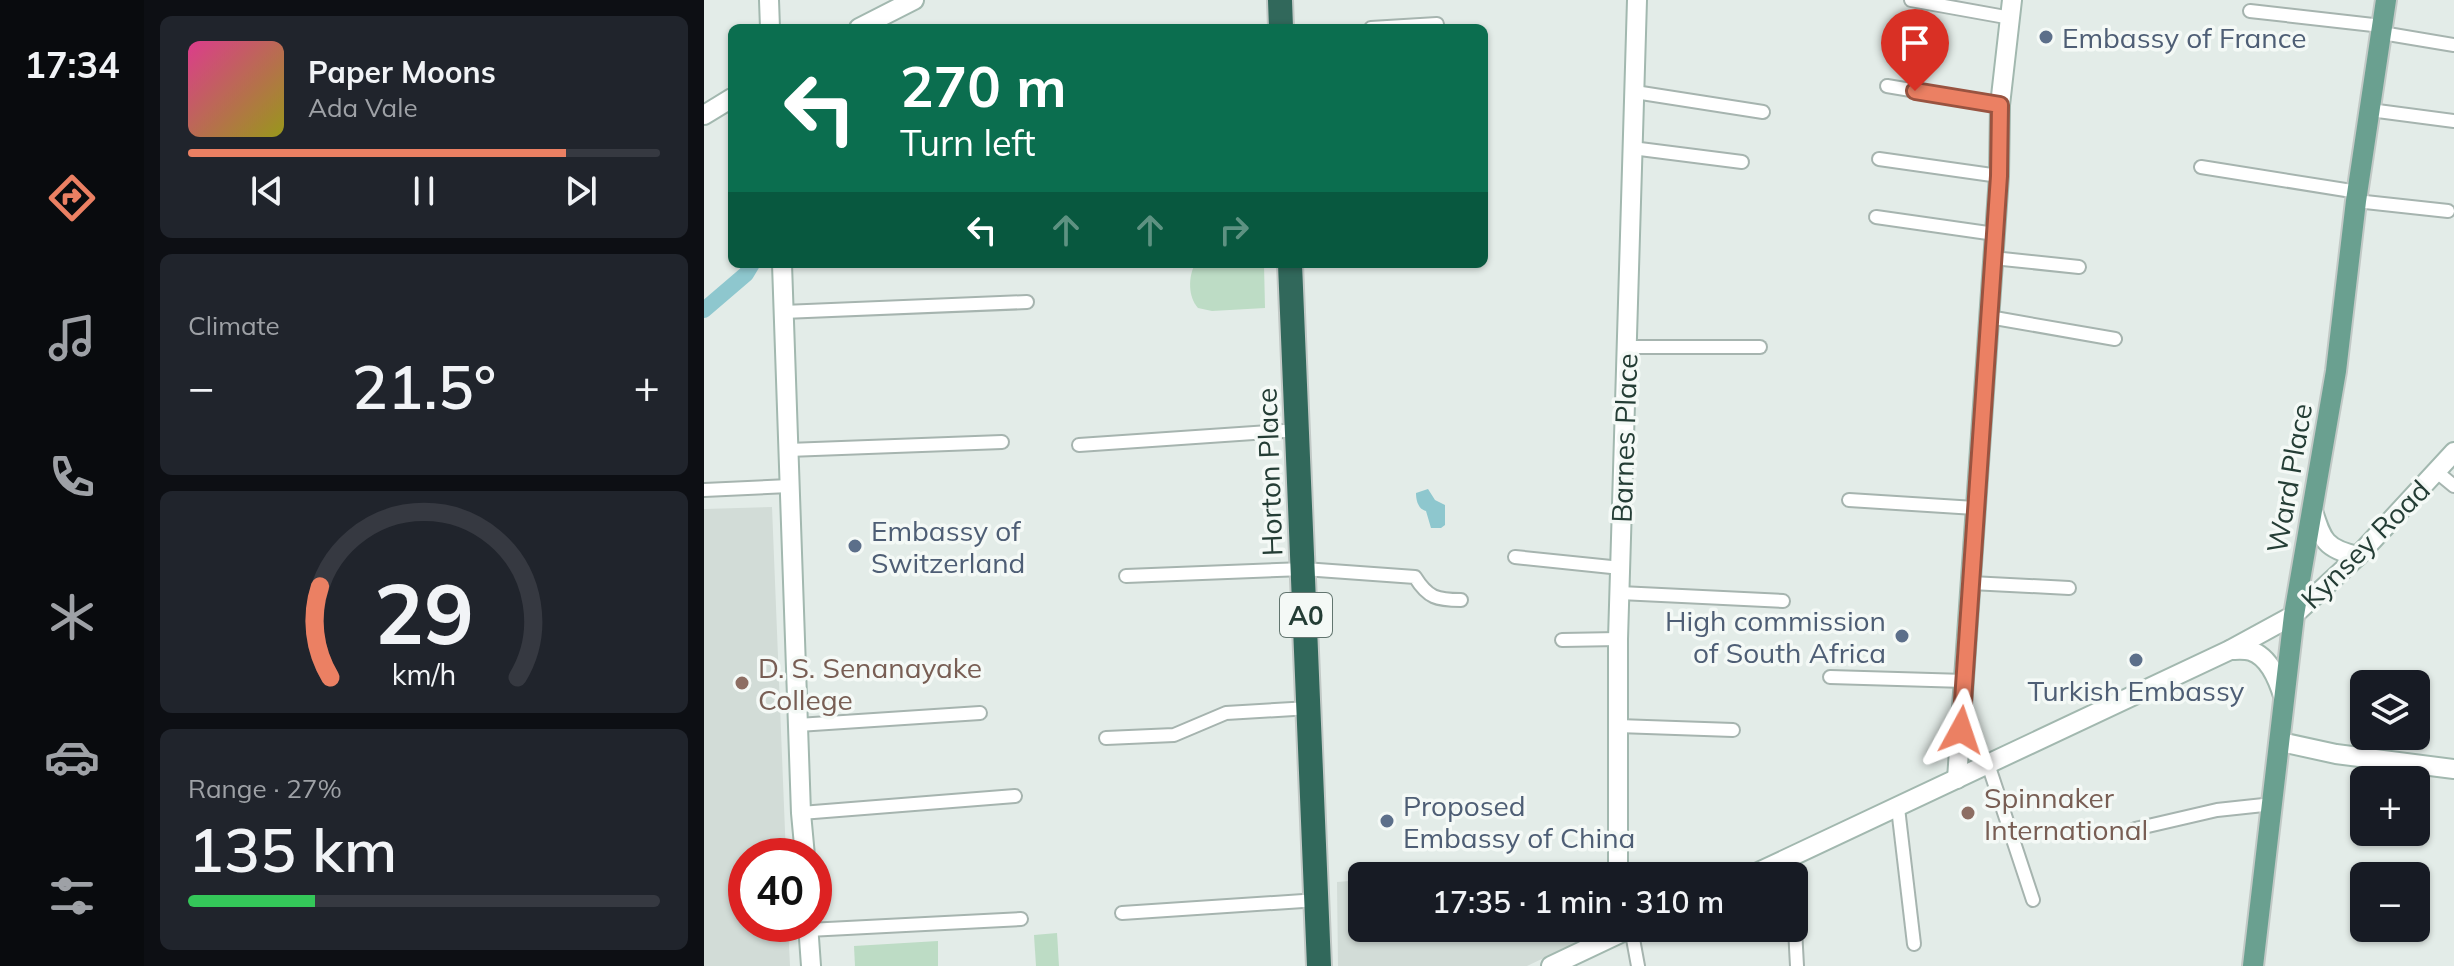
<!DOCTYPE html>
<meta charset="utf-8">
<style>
body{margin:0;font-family:Mulish,sans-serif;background:#20242c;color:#f1f3f6;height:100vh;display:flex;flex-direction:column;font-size:30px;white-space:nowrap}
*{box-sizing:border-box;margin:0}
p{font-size:26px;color:#9ea1a6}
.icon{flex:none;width:44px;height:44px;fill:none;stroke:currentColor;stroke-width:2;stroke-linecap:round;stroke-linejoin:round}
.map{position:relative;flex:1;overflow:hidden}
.drawer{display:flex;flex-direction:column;gap:16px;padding:16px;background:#0d0f14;width:560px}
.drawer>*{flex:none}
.hud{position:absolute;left:24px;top:24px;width:760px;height:244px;border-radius:12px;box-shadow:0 2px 6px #0004;background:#0b6e4f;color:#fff;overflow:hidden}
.fabs{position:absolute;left:1646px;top:670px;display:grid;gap:16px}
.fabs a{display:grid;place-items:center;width:80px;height:80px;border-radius:12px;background:#171b24;box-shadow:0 2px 6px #0004;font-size:40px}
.speed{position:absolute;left:24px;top:838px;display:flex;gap:16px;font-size:40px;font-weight:700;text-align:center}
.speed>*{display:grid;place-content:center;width:104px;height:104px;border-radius:50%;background:#171b24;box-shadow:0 2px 6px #0004;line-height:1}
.speed .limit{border:12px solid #d22;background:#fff;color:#111}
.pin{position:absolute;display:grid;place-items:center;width:68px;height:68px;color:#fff;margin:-82px -34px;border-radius:50% 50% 50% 0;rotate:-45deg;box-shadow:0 0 8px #0007}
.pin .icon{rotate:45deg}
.me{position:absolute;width:88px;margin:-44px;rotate:5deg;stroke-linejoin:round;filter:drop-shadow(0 0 6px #0008)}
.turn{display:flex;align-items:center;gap:28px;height:168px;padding:0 40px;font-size:36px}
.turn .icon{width:104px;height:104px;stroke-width:2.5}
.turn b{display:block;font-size:56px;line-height:68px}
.lanes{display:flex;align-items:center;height:76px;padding:0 40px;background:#0003;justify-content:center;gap:40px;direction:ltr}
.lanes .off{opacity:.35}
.big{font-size:60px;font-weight:600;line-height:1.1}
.drawer .widget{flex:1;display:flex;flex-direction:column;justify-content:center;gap:12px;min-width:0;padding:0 28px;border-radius:12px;background:#20242c}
.drawer .dial{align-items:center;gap:0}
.dial svg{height:208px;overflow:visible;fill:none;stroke:#363941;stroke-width:7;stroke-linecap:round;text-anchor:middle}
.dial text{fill:#f1f3f6;stroke:none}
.song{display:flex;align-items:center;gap:24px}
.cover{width:96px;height:96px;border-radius:12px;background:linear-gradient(135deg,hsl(330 70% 55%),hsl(60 70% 35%))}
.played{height:8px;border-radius:4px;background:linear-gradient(90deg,#eb8063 80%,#363941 80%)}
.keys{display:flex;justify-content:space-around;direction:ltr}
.heat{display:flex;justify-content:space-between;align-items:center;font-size:44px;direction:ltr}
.charge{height:12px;border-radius:6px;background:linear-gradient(90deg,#34c759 27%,#363941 0)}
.trip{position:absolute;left:644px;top:862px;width:460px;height:80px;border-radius:12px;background:#171b24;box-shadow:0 2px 6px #0004;font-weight:600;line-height:80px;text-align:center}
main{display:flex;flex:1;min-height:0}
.tab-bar{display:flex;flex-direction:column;width:144px;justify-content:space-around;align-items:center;background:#090b0e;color:#9ea1a6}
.tab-bar .icon{width:56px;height:56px}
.tab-bar .current{color:#eb8063}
.tab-bar b{font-size:36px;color:#f1f3f6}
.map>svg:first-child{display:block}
.built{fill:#d2dcd7}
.green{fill:#bddcc5}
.water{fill:#8ec7ce}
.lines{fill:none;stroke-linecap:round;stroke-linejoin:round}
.canal{stroke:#8ec7ce;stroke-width:16}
.street-casing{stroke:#a6b4af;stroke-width:16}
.secondary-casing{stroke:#a2b8af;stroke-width:22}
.primary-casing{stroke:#c2c9c6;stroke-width:24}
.highway-casing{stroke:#c2c9c6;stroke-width:28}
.street{stroke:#fff;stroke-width:12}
.secondary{stroke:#fff;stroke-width:18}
.primary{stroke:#6aa090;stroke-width:20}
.highway{stroke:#31685b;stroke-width:24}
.route-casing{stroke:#995340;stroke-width:20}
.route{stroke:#eb8063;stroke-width:14}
.service-dot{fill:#5c6f8a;stroke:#f4f9f6;stroke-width:3}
.education-dot{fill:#8d6e63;stroke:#f4f9f6;stroke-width:3}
.labels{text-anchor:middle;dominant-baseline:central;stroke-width:7;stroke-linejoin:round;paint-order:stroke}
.shield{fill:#f4f9f6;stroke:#62756f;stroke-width:2}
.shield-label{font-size:26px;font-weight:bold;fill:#243d35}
.service-label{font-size:28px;fill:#4e5e75;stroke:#f4f9f6;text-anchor:start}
.street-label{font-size:28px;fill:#243d35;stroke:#f4f9f6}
.education-label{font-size:28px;fill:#785e54;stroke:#f4f9f6;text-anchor:start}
</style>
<main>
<nav class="tab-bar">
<b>17:34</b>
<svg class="icon current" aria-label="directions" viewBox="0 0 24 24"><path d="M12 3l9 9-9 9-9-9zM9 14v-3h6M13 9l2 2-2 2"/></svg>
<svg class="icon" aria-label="music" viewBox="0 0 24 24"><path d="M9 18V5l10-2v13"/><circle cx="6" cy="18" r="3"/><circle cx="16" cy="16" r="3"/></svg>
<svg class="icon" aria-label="phone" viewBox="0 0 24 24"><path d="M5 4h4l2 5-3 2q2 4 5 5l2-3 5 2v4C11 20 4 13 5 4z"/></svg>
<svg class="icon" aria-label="climate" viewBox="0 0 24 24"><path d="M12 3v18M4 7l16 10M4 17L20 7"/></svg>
<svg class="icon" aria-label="car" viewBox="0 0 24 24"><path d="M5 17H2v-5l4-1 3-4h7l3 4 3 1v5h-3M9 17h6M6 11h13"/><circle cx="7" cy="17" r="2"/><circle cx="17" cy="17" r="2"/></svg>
<svg class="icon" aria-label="filters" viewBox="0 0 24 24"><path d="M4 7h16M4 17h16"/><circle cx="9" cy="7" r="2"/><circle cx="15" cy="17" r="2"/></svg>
</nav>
<section class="drawer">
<div class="widget">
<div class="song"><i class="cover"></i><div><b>Paper Moons</b><p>Ada Vale</p></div></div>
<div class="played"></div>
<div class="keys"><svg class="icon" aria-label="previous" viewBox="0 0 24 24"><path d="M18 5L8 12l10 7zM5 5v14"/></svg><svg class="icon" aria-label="pause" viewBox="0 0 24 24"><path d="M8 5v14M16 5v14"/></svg><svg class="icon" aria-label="next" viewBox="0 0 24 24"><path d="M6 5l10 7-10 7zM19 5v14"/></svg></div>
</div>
<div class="widget"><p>Climate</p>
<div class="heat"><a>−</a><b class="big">21.5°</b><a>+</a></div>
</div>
<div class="widget dial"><svg viewBox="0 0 100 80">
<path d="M14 69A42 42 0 1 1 86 69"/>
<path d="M14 69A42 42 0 0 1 10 34" stroke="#eb8063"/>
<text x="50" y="56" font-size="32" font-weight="700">29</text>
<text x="50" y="72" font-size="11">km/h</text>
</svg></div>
<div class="widget"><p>Range · 27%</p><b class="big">135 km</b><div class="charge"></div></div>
</section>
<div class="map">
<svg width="1750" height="966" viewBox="0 0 1750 966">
<rect width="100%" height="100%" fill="#e3ece8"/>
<g class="built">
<path d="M 68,507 L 82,856 L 42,856 L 42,924 L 84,924 L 86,966 L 0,966 L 0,509 Z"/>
<path d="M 902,866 L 903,876 L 700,876 L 780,869 Z"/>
<path d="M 658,880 L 658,928 L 903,928 L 823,966 L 634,966 L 633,882 Z"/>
</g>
<g class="green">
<path d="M 491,264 L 560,264 L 561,308 L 508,311 L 494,308 C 484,297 484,277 491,264 Z"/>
<path d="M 353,933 L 355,966 L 332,966 L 330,935 Z"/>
<path d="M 234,941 L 234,966 L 151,966 L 150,946 Z"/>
</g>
<path class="water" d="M 724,489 L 731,500 L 741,505 L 741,525 L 737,528 L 727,528 L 722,511 C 714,509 712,500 712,493 Z"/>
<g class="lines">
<path class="canal" d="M 0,310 L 42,274 L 48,264"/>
<defs>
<g id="street">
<path d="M 1207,0 L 1307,18"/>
<path d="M 1546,11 L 1678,26"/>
<path d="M 667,28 L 733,24"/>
<path d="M 1678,33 L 1750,45"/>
<path d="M 1183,86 L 1296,105"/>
<path d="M 931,92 L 1059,112"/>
<path d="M 1666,110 L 1750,121"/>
<path d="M 928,148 L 1038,162"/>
<path d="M 1175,159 L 1295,176"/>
<path d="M 1497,167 L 1654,192"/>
<path d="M 1652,201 L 1744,211"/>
<path d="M 1172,217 L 1291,234"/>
<path d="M 1289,258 L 1375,267"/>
<path d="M 79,312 L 323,302"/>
<path d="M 1285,317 L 1411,339"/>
<path d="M 923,347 L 1056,347"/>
<path d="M 375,445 L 594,430"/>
<path d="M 84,450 L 298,442"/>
<path d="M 1733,472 L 1750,486"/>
<path d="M 0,490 L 85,486"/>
<path d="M 1145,500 L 1271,508"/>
<path d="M 811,557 L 917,568"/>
<path d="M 422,576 L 600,569 L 711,577 C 724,598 733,600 757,600"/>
<path d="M 1267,583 L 1365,588"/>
<path d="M 916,593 L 1079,601"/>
<path d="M 858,640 L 914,639"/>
<path d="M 1126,677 L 1261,681"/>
<path d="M 94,725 L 276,713"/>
<path d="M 914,726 L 1029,730"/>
<path d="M 402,738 L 470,735 L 522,713 L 606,708"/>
<path d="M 1284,764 L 1329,900"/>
<path d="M 1194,808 L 1210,944"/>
<path d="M 97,813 L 311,796"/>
<path d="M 1431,829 L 1513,810 L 1569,804"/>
<path d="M 1087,857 L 1088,876"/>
<path d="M 1090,910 L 1093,966"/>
<path d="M 418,913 L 614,900"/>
<path d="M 927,928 L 934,966"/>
<path d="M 104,930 L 317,919"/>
</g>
<g id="secondary">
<path d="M 65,0 L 66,28"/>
<path d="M 155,28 L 210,0"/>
<path d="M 0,115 L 28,98"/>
<path d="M 78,264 L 97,813 L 101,856"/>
<path d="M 1608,508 C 1618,539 1620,549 1654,556"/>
<path d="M 1526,650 C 1532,650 1541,649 1547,651 C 1566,657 1575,682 1580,699"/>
<path d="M 1577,742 L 1632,754 L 1750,769"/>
<path d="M 1253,779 L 1295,176 L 1296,105 L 1308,0"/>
<path d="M 914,876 L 914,639 L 933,0"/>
<path d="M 1046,876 L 1526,650 L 1590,615 L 1654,556 L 1750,452"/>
<path d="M 104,924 L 107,966"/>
<path d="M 847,966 L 927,928"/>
</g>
<path id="primary" d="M 1549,966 L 1590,615 L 1632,371 L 1652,201 L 1682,0"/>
<g id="highway">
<path d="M 576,0 L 577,28"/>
<path d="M 586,264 L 615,966"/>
</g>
</defs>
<use href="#street" class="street-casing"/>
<use href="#secondary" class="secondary-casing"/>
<use href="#primary" class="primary-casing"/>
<use href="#highway" class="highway-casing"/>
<use href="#street" class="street"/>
<use href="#secondary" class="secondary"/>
<use href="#primary" class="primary"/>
<use href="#highway" class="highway"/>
</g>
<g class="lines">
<defs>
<path id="route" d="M 1211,91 L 1296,105 L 1295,176 L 1257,730"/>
</defs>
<use href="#route" class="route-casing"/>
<use href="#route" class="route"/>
</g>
<g class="service-dot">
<circle cx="1342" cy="37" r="8"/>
<circle cx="151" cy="546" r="8"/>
<circle cx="1198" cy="636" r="8"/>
<circle cx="1432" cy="660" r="8"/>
<circle cx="683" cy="821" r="8"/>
</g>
<g class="education-dot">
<circle cx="38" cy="683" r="8"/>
<circle cx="1264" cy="813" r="8"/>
</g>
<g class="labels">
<rect class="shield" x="576" y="593" width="52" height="44" rx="6"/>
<g class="shield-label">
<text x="602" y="615">A0</text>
</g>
<g class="service-label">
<text x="1358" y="37">Embassy of France</text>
<text x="167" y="530">Embassy of<tspan x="167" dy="32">Switzerland</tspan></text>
<text x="1182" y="620" text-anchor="end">High commission<tspan x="1182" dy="32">of South Africa</tspan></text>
<text x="1432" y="690" text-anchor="middle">Turkish Embassy</text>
<text x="699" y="805">Proposed<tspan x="699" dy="32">Embassy of China</tspan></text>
</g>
<g class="street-label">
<text transform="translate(920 438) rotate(-88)">Barnes Place</text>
<text transform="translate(565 472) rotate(-92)">Horton Place</text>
<text transform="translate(1585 478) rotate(-80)">Ward Place</text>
<text transform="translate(1661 544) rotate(-45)">Kynsey Road</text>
</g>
<g class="education-label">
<text x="54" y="667">D. S. Senanayake<tspan x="54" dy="32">College</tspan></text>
<text x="1280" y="797">Spinnaker<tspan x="1280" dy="32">International</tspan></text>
</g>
</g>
</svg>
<div class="fabs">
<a><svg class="icon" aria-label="layers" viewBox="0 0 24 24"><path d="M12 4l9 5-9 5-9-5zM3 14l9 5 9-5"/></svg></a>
<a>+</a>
<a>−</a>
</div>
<div class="speed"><div class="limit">40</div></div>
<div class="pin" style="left:1211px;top:91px;background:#d93025"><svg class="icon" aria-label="arrive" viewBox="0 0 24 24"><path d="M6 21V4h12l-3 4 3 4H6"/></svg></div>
<svg class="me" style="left:1257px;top:730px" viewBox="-20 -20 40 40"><path d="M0-17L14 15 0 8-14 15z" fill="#eb8063" stroke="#fff" stroke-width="4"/></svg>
<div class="trip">17:35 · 1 min · 310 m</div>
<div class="hud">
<div class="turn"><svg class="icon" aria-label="left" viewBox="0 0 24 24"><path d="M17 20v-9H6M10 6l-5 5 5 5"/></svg><div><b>270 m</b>Turn left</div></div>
<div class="lanes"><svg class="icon" aria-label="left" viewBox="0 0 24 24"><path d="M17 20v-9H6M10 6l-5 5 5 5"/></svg><svg class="icon off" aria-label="ahead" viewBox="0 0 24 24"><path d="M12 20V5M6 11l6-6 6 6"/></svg><svg class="icon off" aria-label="ahead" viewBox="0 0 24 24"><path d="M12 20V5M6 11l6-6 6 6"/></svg><svg class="icon off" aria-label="right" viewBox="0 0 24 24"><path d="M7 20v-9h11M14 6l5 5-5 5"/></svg></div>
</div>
</div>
</main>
